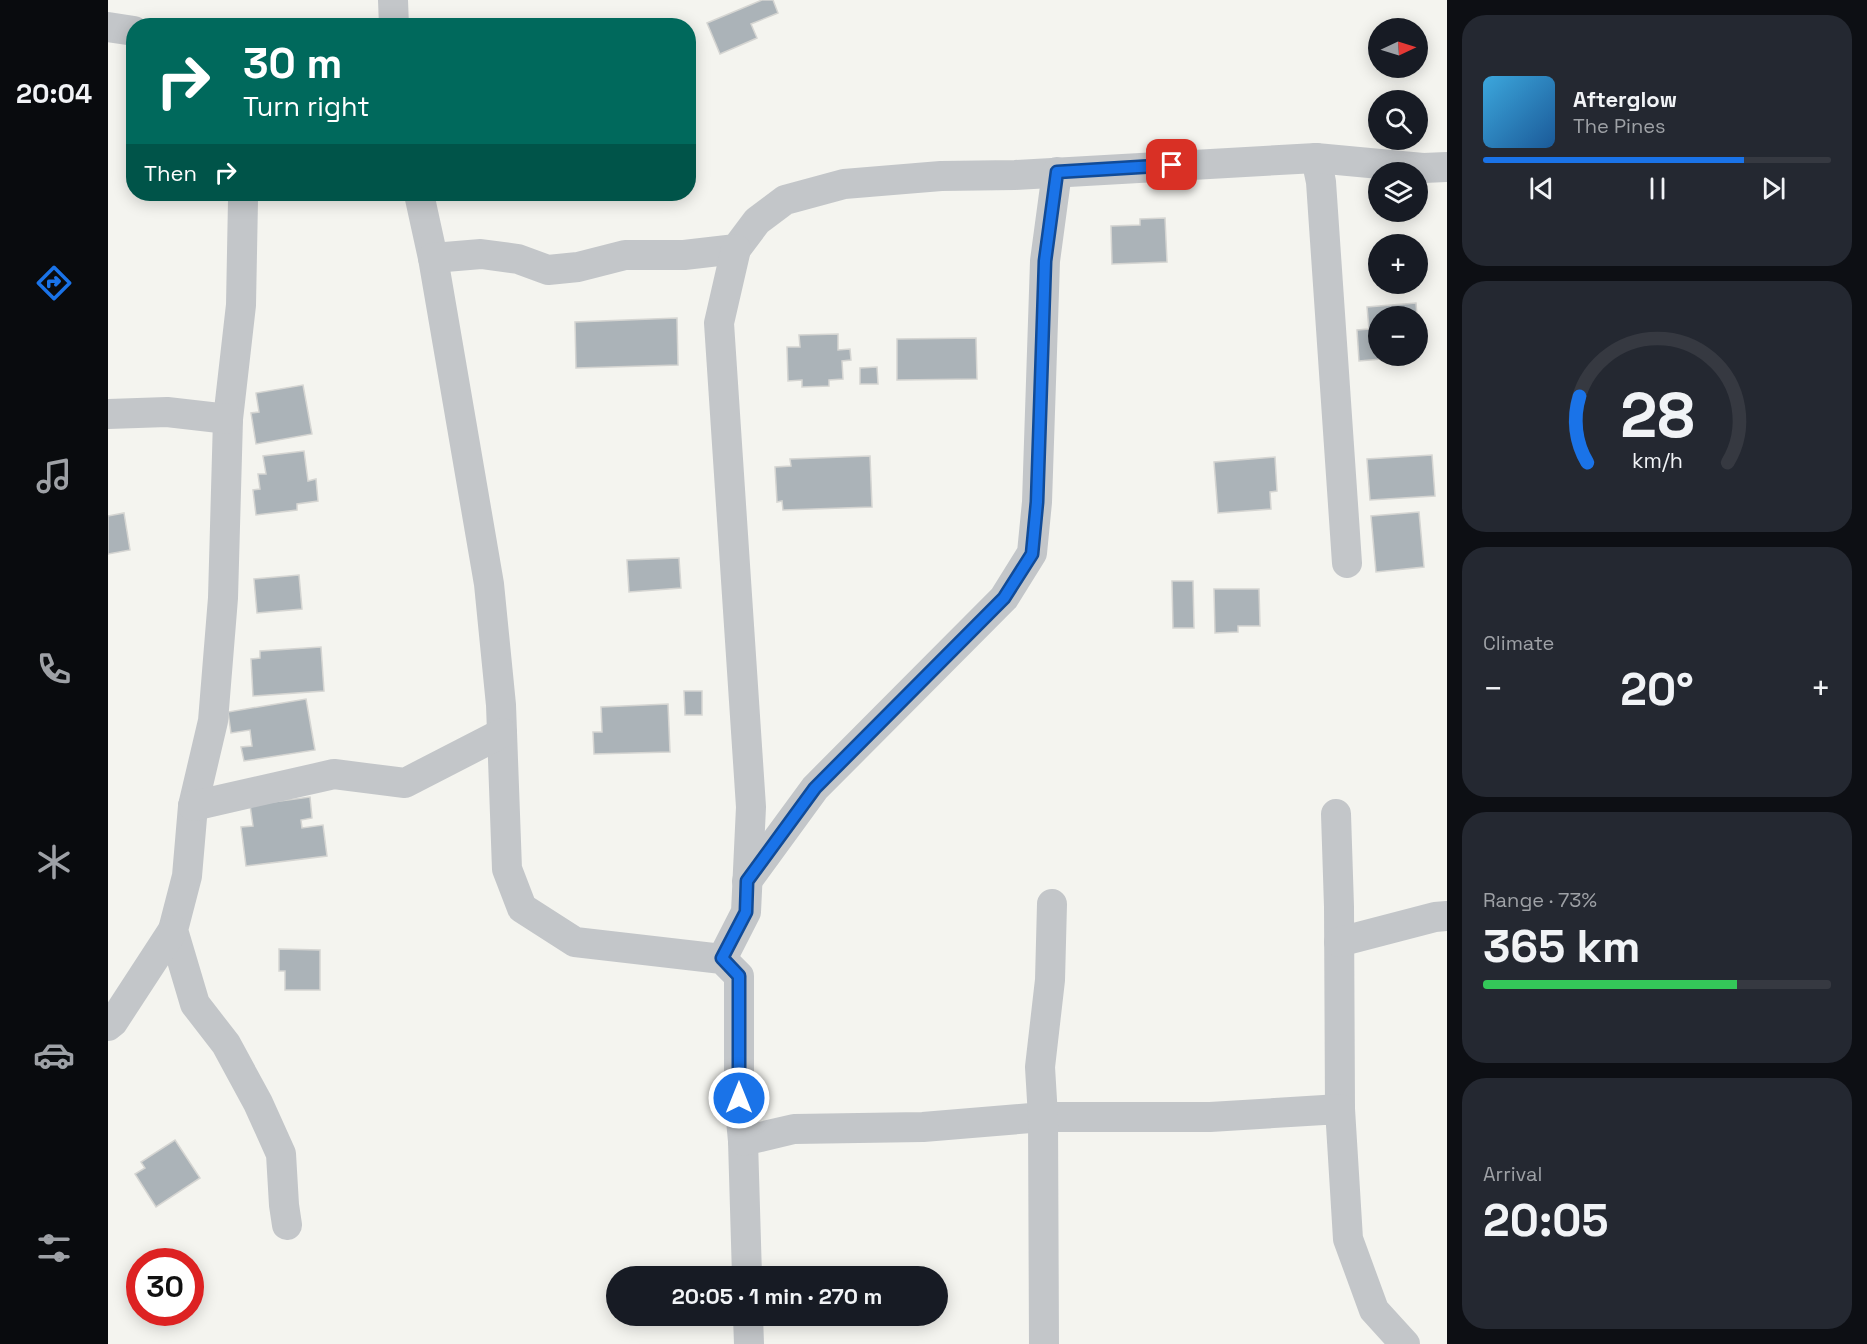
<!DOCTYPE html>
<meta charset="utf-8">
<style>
body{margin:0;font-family:"Space Grotesk",sans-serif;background:#242831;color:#f1f3f6;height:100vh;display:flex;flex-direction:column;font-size:22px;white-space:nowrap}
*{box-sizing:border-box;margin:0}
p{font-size:20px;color:#9ea1a6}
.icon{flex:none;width:33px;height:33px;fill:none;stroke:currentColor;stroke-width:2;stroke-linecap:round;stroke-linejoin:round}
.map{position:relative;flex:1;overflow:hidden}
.side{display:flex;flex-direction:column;gap:15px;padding:15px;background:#0d0f14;width:420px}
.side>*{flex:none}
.banner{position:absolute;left:18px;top:18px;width:570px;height:183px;border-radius:24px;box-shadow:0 3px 15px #0003;background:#00695c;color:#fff;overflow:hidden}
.needle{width:39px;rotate:86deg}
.buttons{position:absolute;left:1260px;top:18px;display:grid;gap:12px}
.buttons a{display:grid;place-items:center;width:60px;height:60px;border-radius:50%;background:#171b24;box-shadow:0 3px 15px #0003;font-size:30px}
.speed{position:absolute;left:18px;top:1248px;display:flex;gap:12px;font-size:30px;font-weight:700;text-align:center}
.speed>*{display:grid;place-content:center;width:78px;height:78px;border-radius:50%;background:#171b24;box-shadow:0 3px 15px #0003;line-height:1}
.speed .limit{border:9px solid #d22;background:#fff;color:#111}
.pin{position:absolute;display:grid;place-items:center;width:51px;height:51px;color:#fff;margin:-26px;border-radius:12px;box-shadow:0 3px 9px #0006}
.me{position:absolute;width:66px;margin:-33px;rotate:0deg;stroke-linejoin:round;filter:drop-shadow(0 0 4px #0008)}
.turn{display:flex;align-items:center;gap:21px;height:126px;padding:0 18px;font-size:27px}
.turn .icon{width:78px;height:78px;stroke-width:2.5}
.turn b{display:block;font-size:42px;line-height:51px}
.then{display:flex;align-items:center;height:57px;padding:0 18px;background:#0003;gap:12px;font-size:22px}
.big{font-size:45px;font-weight:700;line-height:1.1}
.side .widget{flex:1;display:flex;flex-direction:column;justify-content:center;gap:9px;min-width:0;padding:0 21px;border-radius:24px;background:#242831}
.side .dial{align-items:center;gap:0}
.dial svg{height:156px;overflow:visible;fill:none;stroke:#363941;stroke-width:7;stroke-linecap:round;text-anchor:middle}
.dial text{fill:#f1f3f6;stroke:none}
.song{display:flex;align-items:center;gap:18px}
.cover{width:72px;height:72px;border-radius:9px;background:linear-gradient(135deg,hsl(200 70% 55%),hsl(210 70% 35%))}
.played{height:6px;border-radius:3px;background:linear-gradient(90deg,#1a73e8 75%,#363941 75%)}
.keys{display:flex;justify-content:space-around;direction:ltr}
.heat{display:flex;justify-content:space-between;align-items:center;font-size:33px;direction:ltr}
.charge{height:9px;border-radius:4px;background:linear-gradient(90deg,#34c759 73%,#363941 0)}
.trip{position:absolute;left:498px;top:1266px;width:342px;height:60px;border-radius:30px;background:#171b24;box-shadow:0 3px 15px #0003;font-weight:700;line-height:60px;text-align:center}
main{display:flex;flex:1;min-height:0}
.menu{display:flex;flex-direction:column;width:108px;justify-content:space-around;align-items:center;background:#090b0e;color:#9ea1a6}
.menu .icon{width:42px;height:42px}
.menu .current{color:#1a73e8}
.menu b{font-size:27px;color:#f1f3f6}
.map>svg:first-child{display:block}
.building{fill:#abb3b8;stroke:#d5d5d2;stroke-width:1.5}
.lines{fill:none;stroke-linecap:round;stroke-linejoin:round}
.minor{stroke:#c3c6c9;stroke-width:30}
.route-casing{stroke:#114b97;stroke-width:15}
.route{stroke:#1a73e8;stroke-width:10}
</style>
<main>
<nav class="menu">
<b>20:04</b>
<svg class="icon current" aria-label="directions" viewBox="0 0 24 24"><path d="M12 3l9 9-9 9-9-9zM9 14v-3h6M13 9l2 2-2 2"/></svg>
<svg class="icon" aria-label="music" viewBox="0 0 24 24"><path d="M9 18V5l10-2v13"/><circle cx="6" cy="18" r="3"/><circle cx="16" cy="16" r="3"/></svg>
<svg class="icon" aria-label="phone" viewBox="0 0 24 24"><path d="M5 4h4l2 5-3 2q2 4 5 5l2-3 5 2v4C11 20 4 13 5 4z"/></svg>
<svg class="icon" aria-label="climate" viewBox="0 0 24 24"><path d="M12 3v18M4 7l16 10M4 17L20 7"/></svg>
<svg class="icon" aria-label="car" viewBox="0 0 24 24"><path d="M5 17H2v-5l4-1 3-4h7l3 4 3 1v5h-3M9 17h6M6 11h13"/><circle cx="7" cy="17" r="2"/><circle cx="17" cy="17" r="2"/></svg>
<svg class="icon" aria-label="filters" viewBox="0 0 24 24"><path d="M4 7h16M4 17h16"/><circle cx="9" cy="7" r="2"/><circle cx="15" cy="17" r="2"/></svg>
</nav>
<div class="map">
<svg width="1339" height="1344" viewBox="0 0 1339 1344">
<rect width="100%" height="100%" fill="#f4f4ef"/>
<g class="building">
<path d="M 654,0 L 665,0 L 670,13 L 643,24 L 649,38 L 612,54 L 599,23 Z"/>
<path d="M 1057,218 L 1059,262 L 1004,264 L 1003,226 L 1032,225 L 1032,219 Z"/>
<path d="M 1308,303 L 1309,316 L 1270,316 L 1270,356 L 1309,356 L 1251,361 L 1249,330 L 1261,329 L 1259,307 Z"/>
<path d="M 569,318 L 570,365 L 468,368 L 467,322 Z"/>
<path d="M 730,334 L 730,350 L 742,349 L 743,360 L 734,361 L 735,379 L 721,380 L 721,386 L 694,387 L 694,380 L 680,381 L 679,347 L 692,347 L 691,335 Z"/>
<path d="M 868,338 L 869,379 L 789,380 L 789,339 Z"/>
<path d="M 769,367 L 770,384 L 752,384 L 752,368 Z"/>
<path d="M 195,385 L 204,434 L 148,444 L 143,413 L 151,412 L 148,393 Z"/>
<path d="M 196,451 L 200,481 L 208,479 L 210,501 L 189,504 L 189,510 L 148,515 L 145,490 L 152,489 L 150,474 L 158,474 L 155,456 Z"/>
<path d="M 1324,455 L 1327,496 L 1262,500 L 1259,459 Z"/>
<path d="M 762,456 L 764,507 L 675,510 L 674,501 L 669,502 L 667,467 L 683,466 L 682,459 Z"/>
<path d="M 1167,457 L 1169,491 L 1162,492 L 1163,509 L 1110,513 L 1106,462 Z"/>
<path d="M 1311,512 L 1316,567 L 1268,572 L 1263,516 Z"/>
<path d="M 16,513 L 22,550 L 0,554 L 0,516 Z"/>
<path d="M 571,558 L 573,588 L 521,592 L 519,560 Z"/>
<path d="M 191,575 L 194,609 L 149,613 L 146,579 Z"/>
<path d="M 1064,581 L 1085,581 L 1086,628 L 1065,628 Z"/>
<path d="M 1106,589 L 1151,589 L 1152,626 L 1130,626 L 1130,632 L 1107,633 Z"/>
<path d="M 213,647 L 216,691 L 145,696 L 143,659 L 152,658 L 152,651 Z"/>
<path d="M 576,691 L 594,691 L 594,715 L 577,715 Z"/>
<path d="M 198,699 L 207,750 L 136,761 L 133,747 L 144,746 L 142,730 L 123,733 L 120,712 Z"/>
<path d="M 560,704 L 562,752 L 486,754 L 485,732 L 494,732 L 493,707 Z"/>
<path d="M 202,797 L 204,818 L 193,820 L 194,828 L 215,825 L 219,856 L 138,866 L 133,827 L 145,826 L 142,805 Z"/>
<path d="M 171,949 L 212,950 L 212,990 L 177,990 L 177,971 L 171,971 Z"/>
<path d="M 67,1140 L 92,1178 L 48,1207 L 27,1174 L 37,1168 L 33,1162 Z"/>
</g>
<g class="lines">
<g class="minor">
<path d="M 285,0 L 286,26"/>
<path d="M 0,27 L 26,31"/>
<path d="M 1208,158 L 1213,182 L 1239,563"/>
<path d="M 136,194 L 135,200 L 133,305 L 120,419 L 115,598 L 105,721 L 85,806 L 79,876 L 65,930 L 87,1004 L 118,1044 L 150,1103 L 173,1154 L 176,1205 L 179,1225"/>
<path d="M 311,194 L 325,258 L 381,584 L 393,705 L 399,869 L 414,908 L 467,942 L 614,959 L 631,976 L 631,1098 L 635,1141 L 639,1276"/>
<path d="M 325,258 L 373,254 L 410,259 L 440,270 L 470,267 L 517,255 L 576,255 L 628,249 L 649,221 L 677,200 L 736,184 L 833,176 L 907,175 L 1208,158 L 1315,168 L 1339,167"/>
<path d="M 0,414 L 59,412 L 120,419"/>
<path d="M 85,806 L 226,774 L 297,783 L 394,733"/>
<path d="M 1228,814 L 1231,907 L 1232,1109"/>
<path d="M 639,881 L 707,788 L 896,598 L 924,553 L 929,502 L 937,261 L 949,172"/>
<path d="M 1231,942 L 1327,917 L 1339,916"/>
<path d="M 614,959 L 638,912 L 643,807 L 611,323 L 628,249"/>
<path d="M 0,1026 L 5,1022 L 65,930"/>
<path d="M 635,1141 L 686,1129 L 815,1127 L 935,1117 L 1102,1117 L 1232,1109 L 1240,1239 L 1266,1310 L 1297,1344"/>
<path d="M 640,1316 L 641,1344"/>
<path d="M 936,1344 L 935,1117 L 932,1067 L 942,980 L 944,904"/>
</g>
</g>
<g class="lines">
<defs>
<path id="route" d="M 631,1098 L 631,976 L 614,958 L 638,912 L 639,881 L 707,788 L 896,598 L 924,554 L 929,502 L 937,261 L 949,172 L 1064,165"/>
</defs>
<use href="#route" class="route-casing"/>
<use href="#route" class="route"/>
</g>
</svg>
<div class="buttons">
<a><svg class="needle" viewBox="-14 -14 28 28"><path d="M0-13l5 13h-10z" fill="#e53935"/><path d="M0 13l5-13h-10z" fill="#9ea1a6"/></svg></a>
<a><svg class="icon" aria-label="search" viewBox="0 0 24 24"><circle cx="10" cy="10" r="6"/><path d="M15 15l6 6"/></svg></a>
<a><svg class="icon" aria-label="layers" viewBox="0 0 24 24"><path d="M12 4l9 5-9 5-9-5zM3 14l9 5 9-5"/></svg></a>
<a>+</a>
<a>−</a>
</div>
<div class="speed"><div class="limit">30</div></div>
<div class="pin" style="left:1064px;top:165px;background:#d93025"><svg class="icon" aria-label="arrive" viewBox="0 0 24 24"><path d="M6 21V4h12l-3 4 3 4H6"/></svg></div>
<svg class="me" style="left:631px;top:1098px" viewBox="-20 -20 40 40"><circle r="17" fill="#1a73e8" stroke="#fff" stroke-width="3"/><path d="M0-11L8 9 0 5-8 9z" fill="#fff"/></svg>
<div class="trip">20:05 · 1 min · 270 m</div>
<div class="banner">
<div class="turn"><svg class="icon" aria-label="right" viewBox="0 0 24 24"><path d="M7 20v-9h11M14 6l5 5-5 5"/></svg><div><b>30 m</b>Turn right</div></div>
<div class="then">Then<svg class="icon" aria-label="right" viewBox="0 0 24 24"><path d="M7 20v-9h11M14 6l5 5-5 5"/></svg></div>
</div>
</div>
<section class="side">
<div class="widget">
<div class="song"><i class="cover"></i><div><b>Afterglow</b><p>The Pines</p></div></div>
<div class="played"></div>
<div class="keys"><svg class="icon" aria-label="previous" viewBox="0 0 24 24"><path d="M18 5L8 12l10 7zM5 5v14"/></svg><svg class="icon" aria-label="pause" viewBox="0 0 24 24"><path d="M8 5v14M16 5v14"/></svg><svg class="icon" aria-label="next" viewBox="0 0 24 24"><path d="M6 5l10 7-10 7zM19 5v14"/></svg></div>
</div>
<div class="widget dial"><svg viewBox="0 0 100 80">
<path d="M14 69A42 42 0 1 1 86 69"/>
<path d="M14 69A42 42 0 0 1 10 35" stroke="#1a73e8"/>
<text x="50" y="56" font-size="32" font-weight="700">28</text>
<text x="50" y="72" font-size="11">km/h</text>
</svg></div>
<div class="widget"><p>Climate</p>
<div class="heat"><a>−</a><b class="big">20°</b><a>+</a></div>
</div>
<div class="widget"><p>Range · 73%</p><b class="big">365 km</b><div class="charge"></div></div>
<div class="widget"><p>Arrival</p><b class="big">20:05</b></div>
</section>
</main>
